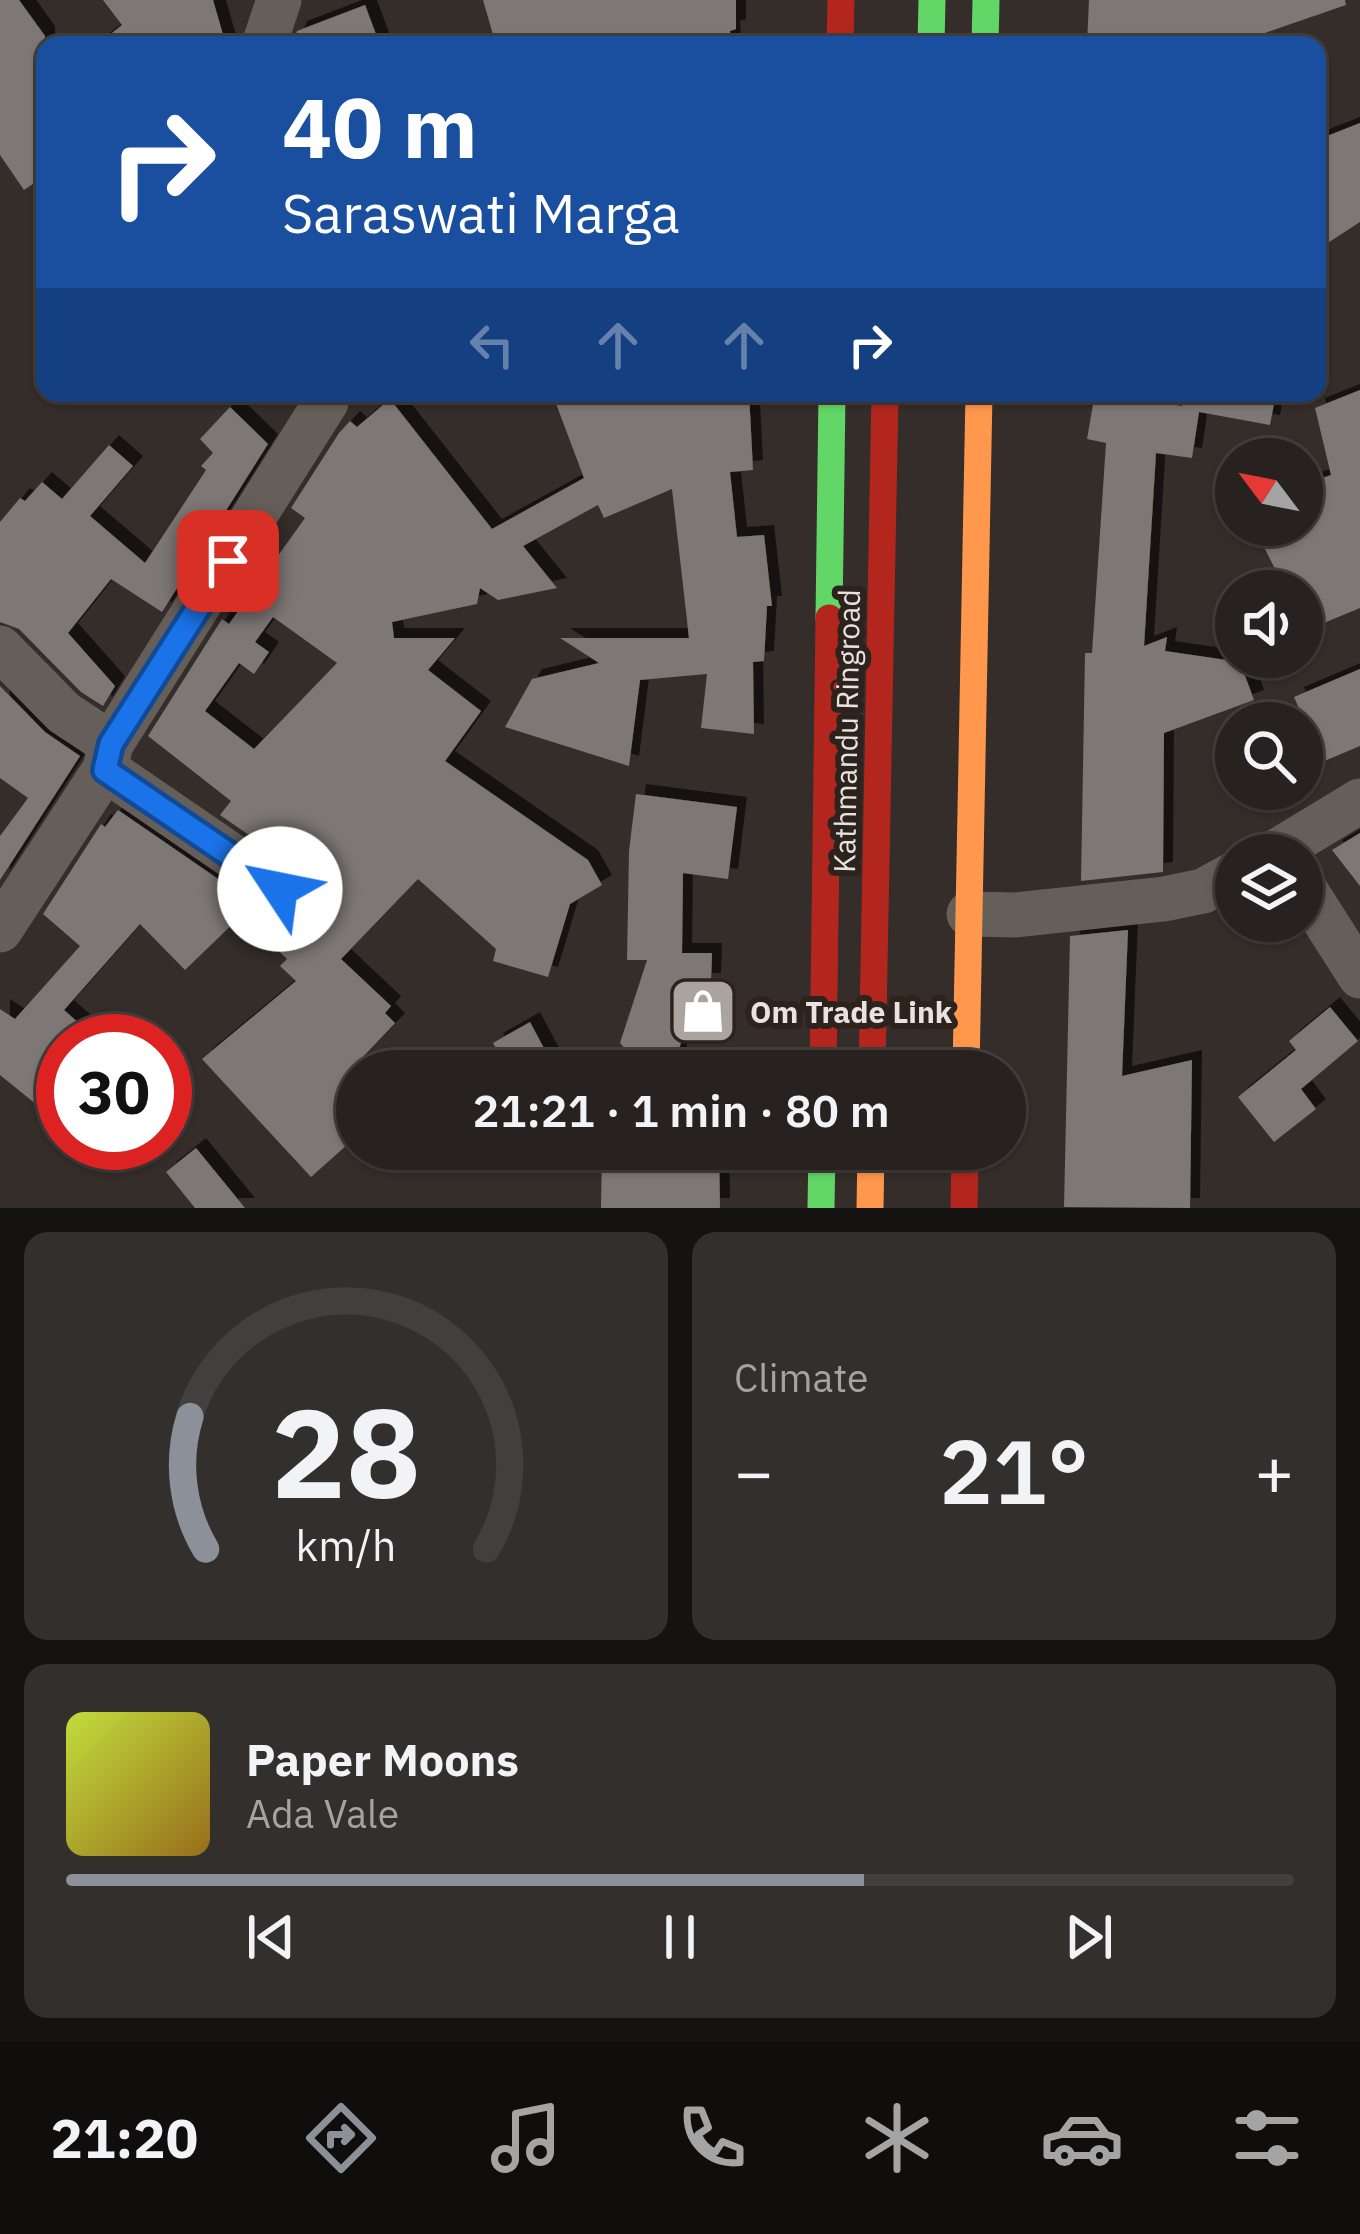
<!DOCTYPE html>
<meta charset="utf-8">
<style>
body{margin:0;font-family:"IBM Plex Sans",sans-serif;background:#332f2d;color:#f1f3f6;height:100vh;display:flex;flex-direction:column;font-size:45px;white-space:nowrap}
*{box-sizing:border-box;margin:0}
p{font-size:39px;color:#a4a4a5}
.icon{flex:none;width:66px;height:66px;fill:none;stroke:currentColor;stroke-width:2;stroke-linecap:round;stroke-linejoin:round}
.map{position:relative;height:1208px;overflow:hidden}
.drawer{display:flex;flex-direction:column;gap:24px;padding:24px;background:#151312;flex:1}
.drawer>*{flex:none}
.top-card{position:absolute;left:36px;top:36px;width:1290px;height:366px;border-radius:24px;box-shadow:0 3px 9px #0004,0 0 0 3px #433f3e;background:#1a4fa0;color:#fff;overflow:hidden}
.needle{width:78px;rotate:302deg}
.controls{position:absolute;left:1215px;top:438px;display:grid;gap:24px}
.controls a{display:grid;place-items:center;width:108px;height:108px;border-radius:50%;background:#272220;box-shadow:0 3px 9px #0004,0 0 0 3px #433f3e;font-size:60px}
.speed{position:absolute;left:36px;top:1014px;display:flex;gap:24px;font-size:60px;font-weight:700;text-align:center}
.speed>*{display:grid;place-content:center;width:156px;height:156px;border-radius:50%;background:#272220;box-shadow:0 3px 9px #0004,0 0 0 3px #433f3e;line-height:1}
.speed .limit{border:18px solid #d22;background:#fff;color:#111}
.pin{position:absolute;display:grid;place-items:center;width:102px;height:102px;color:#fff;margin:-51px;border-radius:24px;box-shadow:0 6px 18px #0006}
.me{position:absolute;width:132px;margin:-66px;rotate:304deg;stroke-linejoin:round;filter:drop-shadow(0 0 9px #0008)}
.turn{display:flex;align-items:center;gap:42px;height:252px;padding:0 48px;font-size:54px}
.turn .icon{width:156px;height:156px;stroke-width:2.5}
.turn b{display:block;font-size:84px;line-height:102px}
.lanes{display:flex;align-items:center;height:114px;padding:0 48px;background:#0003;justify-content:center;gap:60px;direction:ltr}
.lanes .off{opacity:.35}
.big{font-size:90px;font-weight:600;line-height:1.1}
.drawer .tile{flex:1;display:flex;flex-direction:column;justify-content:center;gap:18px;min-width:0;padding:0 42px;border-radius:24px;background:#332f2d}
.drawer .dial{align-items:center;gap:0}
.dial svg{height:312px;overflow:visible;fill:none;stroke:#433f3e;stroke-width:7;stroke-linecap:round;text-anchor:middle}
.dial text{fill:#f1f3f6;stroke:none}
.song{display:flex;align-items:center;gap:36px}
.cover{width:144px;height:144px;border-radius:18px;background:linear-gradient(135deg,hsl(70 70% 55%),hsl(40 70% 35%))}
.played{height:12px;border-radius:6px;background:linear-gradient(90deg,#8c9099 65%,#433f3e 65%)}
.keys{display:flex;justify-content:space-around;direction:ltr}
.heat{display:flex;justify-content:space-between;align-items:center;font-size:66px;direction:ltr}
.drawer .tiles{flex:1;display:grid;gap:24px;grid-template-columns:1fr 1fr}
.tile:last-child{grid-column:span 2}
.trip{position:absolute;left:336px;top:1050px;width:690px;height:120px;border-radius:60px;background:#272220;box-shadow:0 3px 9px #0004,0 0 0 3px #433f3e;font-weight:600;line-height:120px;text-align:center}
.menu{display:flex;height:192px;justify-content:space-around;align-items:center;background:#100e0d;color:#a4a4a5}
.menu .icon{width:84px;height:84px}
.menu .on{color:#8c9099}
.menu b{font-size:54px;color:#f1f3f6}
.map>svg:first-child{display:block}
.building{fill:#7d7774;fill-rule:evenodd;filter:url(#shadow)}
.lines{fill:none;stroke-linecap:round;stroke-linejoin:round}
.street{stroke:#665e59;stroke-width:45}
.fast{stroke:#63d668;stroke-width:27}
.slow{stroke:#ff974d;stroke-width:27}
.jam{stroke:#b3261e;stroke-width:27}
.route-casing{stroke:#114b97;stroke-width:30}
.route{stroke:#1a73e8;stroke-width:21}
.labels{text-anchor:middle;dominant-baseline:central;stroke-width:12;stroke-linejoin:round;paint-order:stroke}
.street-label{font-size:30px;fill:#eae2df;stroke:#2d231d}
.poi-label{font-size:30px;font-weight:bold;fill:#eae2df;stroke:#2d231d;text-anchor:start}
</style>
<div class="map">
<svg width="1360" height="1208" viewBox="0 0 1360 1208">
<defs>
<filter id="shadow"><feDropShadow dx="10" dy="-10" stdDeviation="0" flood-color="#0009"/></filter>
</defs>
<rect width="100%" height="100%" fill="#342d2a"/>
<g class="building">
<path d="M 0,0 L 19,0 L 45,36 L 45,176 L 24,190 L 0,155 Z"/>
<path d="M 103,0 L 213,0 L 226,45 L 97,45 L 122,25 Z"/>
<path d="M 483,0 L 736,0 L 736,29 L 730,31 L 731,45 L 496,45 Z"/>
<path d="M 1089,0 L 1345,0 L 1346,5 L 1230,45 L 1087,45 Z"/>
<path d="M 365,5 L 380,45 L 292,45 L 297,31 Z"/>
<path d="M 1360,123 L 1360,222 L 1317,250 L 1317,140 Z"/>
<path d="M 1360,390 L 1360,608 L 1302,632 L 1302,591 L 1278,575 L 1253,525 L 1302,525 L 1302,485 L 1331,475 L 1315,408 Z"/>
<path d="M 552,393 L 749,393 L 753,470 L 730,472 L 737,537 L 764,535 L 772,606 L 767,606 L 764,661 L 753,662 L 754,734 L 701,728 L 707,674 L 640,680 L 629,766 L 505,727 L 532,679 L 599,663 L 560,638 L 689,638 L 672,489 L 604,518 L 598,505 L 523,546 L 557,588 L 498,600 L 480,588 L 477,604 L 392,622 L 394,638 L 455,638 L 428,670 L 481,711 L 445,761 L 588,860 L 602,885 L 570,904 L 548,977 L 493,961 L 496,949 L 418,879 L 341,959 L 391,1006 L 385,1013 L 395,1023 L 342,1079 L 357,1096 L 357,1136 L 311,1177 L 202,1059 L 296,981 L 280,966 L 287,959 L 242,915 L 185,970 L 140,924 L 64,1010 L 99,1041 L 63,1041 L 63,1126 L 0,1075 L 0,1009 L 15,1019 L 80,946 L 43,914 L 101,824 L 105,827 L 118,810 L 266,912 L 277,916 L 291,914 L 303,903 L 307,890 L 304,876 L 296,868 L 220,815 L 231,801 L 148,736 L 222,619 L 229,624 L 305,518 L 291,508 L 339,433 L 350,421 L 357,427 L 390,399 L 492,529 L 584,478 ZM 273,617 L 337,663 L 254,749 L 205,711 L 239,663 L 254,674 L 269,652 L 255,642 Z"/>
<path d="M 1095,393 L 1182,406 L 1183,393 L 1276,393 L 1270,425 L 1199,412 L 1192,458 L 1156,453 L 1144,646 L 1167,637 L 1165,651 L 1240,662 L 1254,700 L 1164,733 L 1163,872 L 1081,881 L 1085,653 L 1092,653 L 1106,443 L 1087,439 Z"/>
<path d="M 230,407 L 268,444 L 162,612 L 111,579 L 68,633 L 115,686 L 103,706 L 81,692 L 19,629 L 0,622 L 0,522 L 20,498 L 25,501 L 42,482 L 62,499 L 109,445 L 133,466 L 90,516 L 145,563 L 206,470 L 201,466 L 213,453 L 200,439 Z"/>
<path d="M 1360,669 L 1360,746 L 1322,762 L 1294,697 Z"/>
<path d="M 0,686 L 45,732 L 80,756 L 0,880 L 0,836 L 28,798 L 0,778 Z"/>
<path d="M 636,794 L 737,807 L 728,879 L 683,873 L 682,953 L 712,953 L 711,983 L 700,983 L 672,1071 L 615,1071 L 630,1054 L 620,1043 L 647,960 L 627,960 L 629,851 Z"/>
<path d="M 1360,833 L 1360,886 L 1332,850 Z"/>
<path d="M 1128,930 L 1122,1076 L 1192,1060 L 1190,1208 L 1064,1207 L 1070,936 Z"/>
<path d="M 1330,1007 L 1358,1041 L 1301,1089 L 1316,1109 L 1274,1142 L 1238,1097 L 1296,1050 L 1289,1041 Z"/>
<path d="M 530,1022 L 556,1071 L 509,1071 L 493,1043 Z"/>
<path d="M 196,1148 L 245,1208 L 195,1208 L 166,1172 Z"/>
<path d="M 602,1149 L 719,1149 L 720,1208 L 601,1208 Z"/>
</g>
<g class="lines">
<g class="street">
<path d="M 264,45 L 279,0"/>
<path d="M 0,648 L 64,713 L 111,744"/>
<path d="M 105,769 L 280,889"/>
<path d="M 1271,855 L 1360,801"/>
<path d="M 1302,885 L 1360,976"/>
<path d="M 969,914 L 1016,915 L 1164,899 L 1203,891 L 1236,873"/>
<path d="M 0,930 L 105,769 L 111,744 L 326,402 L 326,393"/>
</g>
<g class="fast">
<path d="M 931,45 L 932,0"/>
<path d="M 985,45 L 986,0"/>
<path d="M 829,618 L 832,393"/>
<path d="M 821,1208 L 822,1149"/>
</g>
<g class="slow">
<path d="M 966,1071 L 979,393"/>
<path d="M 870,1208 L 871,1149"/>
</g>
<g class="jam">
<path d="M 840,45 L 841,0"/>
<path d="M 823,1071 L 829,618"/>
<path d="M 872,1071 L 885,393"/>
<path d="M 964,1208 L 965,1149"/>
</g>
</g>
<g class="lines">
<defs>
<path id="route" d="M 228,561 L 111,744 L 105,770 L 280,889"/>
</defs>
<use href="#route" class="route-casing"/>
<use href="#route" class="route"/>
</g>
<defs>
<symbol id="shop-square" viewBox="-11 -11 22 22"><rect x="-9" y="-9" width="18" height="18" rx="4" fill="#aaa3a0" stroke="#2d231d"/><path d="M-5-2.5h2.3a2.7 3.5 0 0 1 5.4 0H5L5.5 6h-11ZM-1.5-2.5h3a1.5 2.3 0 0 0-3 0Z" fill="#fff"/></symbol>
</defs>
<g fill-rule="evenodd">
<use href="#shop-square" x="665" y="973" width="76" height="76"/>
</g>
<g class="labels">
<g class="street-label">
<text transform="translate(846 731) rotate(-89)">Kathmandu Ringroad</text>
</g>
<g class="poi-label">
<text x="750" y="1011">Om Trade Link</text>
</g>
</g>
</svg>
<div class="controls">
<a><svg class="needle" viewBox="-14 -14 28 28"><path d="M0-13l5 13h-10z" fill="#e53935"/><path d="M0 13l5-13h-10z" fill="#a4a4a5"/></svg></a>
<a><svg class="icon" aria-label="sound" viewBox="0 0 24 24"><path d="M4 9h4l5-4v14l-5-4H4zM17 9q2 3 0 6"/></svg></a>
<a><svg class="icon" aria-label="search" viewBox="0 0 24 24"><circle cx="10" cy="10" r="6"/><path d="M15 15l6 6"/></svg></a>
<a><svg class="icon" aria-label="layers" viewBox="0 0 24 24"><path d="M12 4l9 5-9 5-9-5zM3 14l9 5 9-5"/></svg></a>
</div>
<div class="speed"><div class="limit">30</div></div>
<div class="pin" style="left:228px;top:561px;background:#d93025"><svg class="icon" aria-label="arrive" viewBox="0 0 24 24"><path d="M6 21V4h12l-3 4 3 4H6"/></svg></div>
<svg class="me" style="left:280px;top:889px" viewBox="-20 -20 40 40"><circle r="19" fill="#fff"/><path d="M0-13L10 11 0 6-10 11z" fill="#1a73e8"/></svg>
<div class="trip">21:21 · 1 min · 80 m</div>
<div class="top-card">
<div class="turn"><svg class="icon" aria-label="right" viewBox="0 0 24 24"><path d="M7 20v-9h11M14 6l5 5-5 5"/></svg><div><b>40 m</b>Saraswati Marga</div></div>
<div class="lanes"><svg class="icon off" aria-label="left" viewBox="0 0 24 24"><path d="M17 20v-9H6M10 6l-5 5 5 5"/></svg><svg class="icon off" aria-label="ahead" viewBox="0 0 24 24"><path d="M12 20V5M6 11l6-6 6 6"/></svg><svg class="icon off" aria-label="ahead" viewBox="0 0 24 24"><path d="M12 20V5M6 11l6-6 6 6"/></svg><svg class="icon" aria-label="right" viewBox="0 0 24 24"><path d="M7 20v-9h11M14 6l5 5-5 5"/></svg></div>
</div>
</div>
<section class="drawer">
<div class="tiles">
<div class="tile dial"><svg viewBox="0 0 100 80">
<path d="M14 69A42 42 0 1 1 86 69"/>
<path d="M14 69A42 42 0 0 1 10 35" stroke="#8c9099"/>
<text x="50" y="56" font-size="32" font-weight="700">28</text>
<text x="50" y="72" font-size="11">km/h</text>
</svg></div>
<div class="tile"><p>Climate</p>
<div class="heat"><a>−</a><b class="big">21°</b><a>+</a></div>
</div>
<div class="tile">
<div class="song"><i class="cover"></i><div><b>Paper Moons</b><p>Ada Vale</p></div></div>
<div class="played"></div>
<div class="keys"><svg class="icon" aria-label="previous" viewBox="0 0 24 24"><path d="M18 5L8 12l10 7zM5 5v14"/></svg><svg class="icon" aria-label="pause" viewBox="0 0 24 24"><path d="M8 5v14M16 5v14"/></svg><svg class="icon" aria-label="next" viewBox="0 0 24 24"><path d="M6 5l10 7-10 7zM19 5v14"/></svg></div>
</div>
</div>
</section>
<nav class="menu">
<b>21:20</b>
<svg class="icon on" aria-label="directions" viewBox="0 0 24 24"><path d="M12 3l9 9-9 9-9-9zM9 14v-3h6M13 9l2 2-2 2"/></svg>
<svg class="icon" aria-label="music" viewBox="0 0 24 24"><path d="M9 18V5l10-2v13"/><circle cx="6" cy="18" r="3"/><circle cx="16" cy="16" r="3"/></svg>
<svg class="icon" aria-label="phone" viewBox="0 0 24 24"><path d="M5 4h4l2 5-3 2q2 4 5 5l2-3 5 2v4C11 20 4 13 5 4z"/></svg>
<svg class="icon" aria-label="climate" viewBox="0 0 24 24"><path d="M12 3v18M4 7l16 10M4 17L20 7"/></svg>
<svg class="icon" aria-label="car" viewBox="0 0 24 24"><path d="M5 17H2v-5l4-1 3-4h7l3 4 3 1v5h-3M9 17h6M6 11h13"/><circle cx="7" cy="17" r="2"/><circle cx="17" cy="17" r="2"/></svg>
<svg class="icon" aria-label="filters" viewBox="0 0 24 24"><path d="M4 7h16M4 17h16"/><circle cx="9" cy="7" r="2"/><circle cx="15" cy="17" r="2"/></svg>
</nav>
